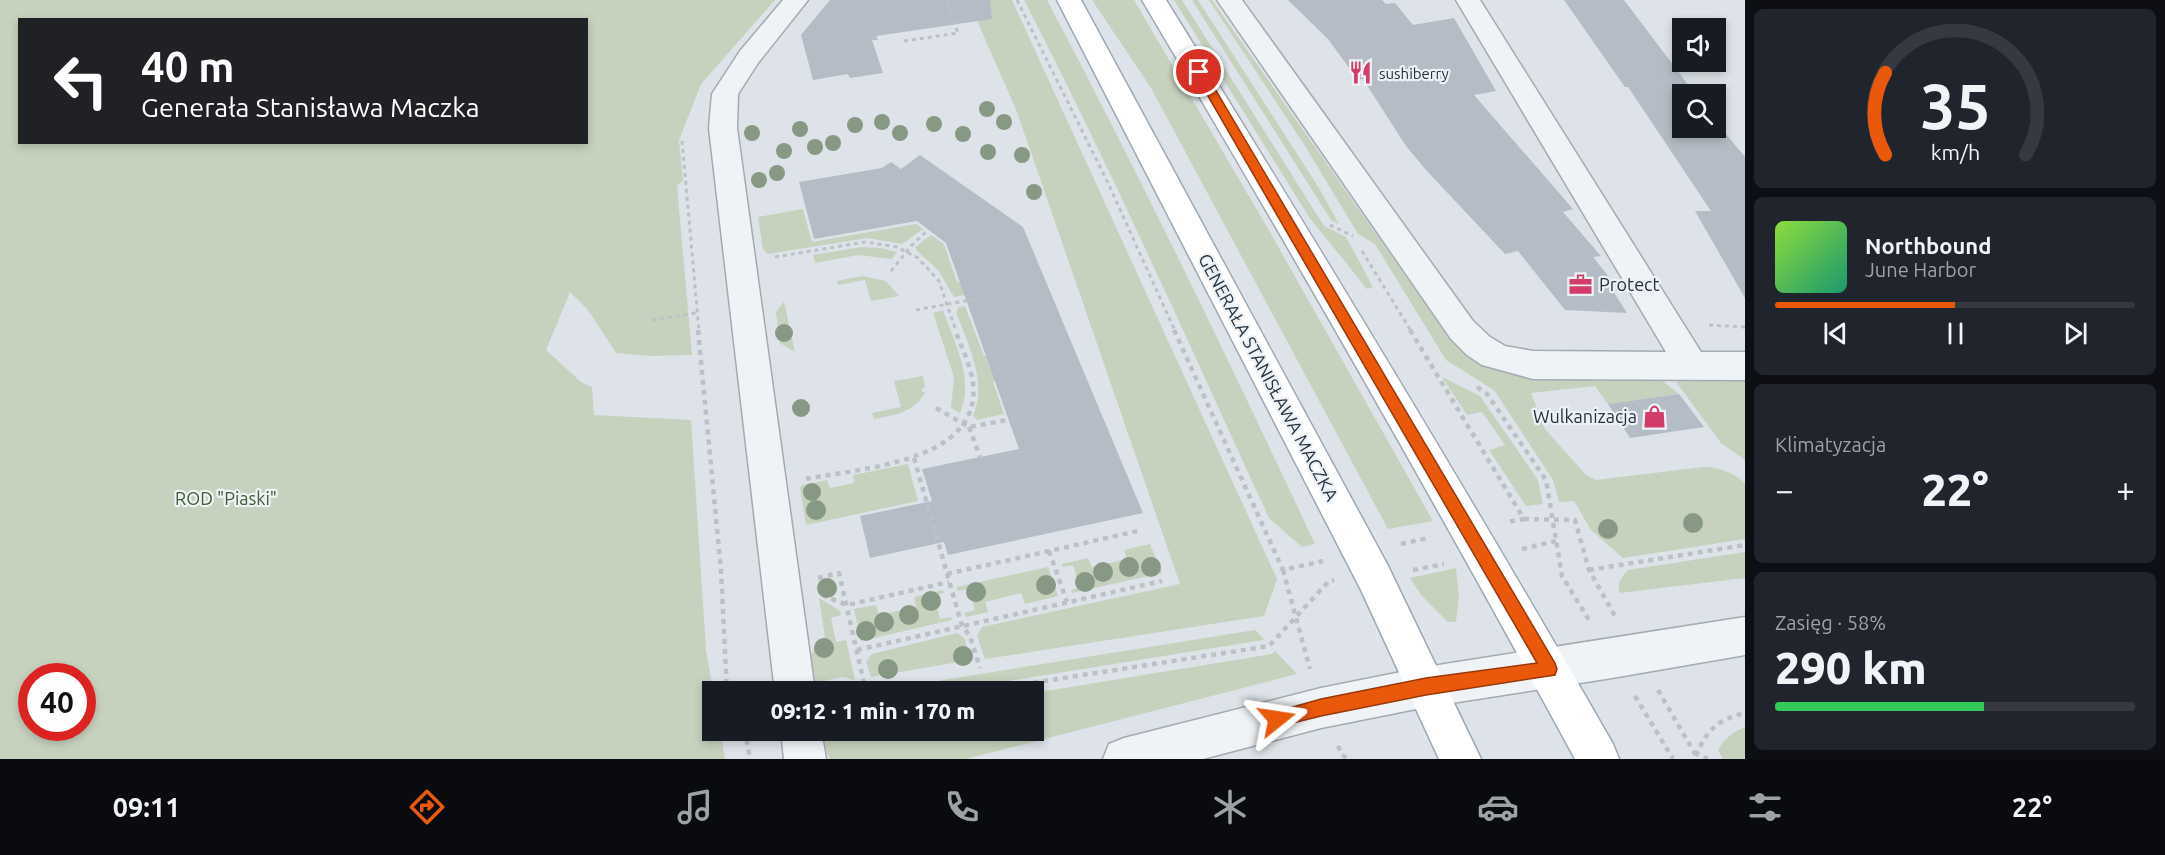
<!DOCTYPE html>
<html lang="pl">
<meta charset="utf-8">
<style>
body{margin:0;font-family:Ubuntu,sans-serif;background:#20242c;color:#f1f3f6;height:100vh;display:flex;flex-direction:column;font-size:22px;white-space:nowrap}
*{box-sizing:border-box;margin:0}
p{font-size:20px;color:#9ea1a6}
.icon{flex:none;width:33px;height:33px;fill:none;stroke:currentColor;stroke-width:2;stroke-linecap:round;stroke-linejoin:round}
.map{position:relative;flex:1;overflow:hidden}
.details{display:flex;flex-direction:column;gap:9px;padding:9px;background:#0d0f14;width:420px}
.details>*{flex:none}
.top-card{position:absolute;left:18px;top:18px;width:570px;height:126px;border-radius:0px;box-shadow:0 3px 9px #0003;background:#202124;color:#fff;overflow:hidden}
.fabs{position:absolute;left:1672px;top:18px;display:grid;gap:12px}
.fabs a{display:grid;place-items:center;width:54px;height:54px;border-radius:0px;background:#171b24;box-shadow:0 3px 9px #0003;font-size:30px}
.speed{position:absolute;left:18px;top:663px;display:flex;gap:12px;font-size:30px;font-weight:700;text-align:center}
.speed>*{display:grid;place-content:center;width:78px;height:78px;border-radius:50%;background:#171b24;box-shadow:0 3px 9px #0003;line-height:1}
.speed .limit{border:9px solid #d22;background:#fff;color:#111}
.pin{position:absolute;display:grid;place-items:center;width:51px;height:51px;color:#fff;margin:-26px;border:3px solid #fff;border-radius:50%;box-shadow:0 2px 6px #0007}
.me{position:absolute;width:66px;margin:-33px;rotate:75deg;stroke-linejoin:round;filter:drop-shadow(0 0 4px #0008)}
.turn{display:flex;align-items:center;gap:21px;height:126px;padding:0 24px;font-size:27px}
.turn .icon{width:78px;height:78px;stroke-width:2.5}
.turn b{display:block;font-size:42px;line-height:51px}
.big{font-size:45px;font-weight:800;line-height:1.1}
.details .widget{flex:1;display:flex;flex-direction:column;justify-content:center;gap:9px;min-width:0;padding:0 21px;border-radius:9px;background:#20242c}
.details .dial{align-items:center;gap:0}
.dial svg{height:156px;overflow:visible;fill:none;stroke:#363941;stroke-width:7;stroke-linecap:round;text-anchor:middle}
.dial text{fill:#f1f3f6;stroke:none}
.song{display:flex;align-items:center;gap:18px}
.cover{width:72px;height:72px;border-radius:9px;background:linear-gradient(135deg,hsl(90 70% 55%),hsl(160 70% 35%))}
.played{height:6px;border-radius:3px;background:linear-gradient(90deg,#ea580c 50%,#363941 50%)}
.keys{display:flex;justify-content:space-around;direction:ltr}
.heat{display:flex;justify-content:space-between;align-items:center;font-size:33px;direction:ltr}
.charge{height:9px;border-radius:4px;background:linear-gradient(90deg,#34c759 58%,#363941 0)}
.trip{position:absolute;left:702px;top:681px;width:342px;height:60px;border-radius:0px;background:#171b24;box-shadow:0 3px 9px #0003;font-weight:800;line-height:60px;text-align:center}
.tab-bar{display:flex;height:96px;justify-content:space-around;align-items:center;background:#090b0e;color:#9ea1a6}
.tab-bar .icon{width:42px;height:42px}
.tab-bar .on{color:#ea580c}
.tab-bar b{font-size:27px;color:#f1f3f6}
main{display:flex;flex:1;min-height:0}
.map>svg:first-child{display:block}
.green{fill:#c6d2be;fill-rule:evenodd}
.building{fill:#b4bdc5}
.lines{fill:none;stroke-linecap:round;stroke-linejoin:round}
.minor-casing{stroke:#a2abb2;stroke-width:3}
.major-casing{stroke:#9ca9b4;stroke-width:3}
.path-far1{stroke:#bbc1c6;stroke-width:3;stroke-dasharray:4 4;stroke-linecap:butt}
.path{stroke:#bbc1c6;stroke-width:4.5;stroke-dasharray:5 5;stroke-linecap:butt}
.minor{fill:#f0f3f6;fill-rule:evenodd}
.major{fill:#fff;fill-rule:evenodd}
.tree{fill:#879984}
.route{fill:#ea580c;stroke:#983908;stroke-width:1.5}
.labels{text-anchor:middle;dominant-baseline:central;stroke-width:4.5;stroke-linejoin:round;paint-order:stroke}
.far-poi-label{font-size:15px;fill:#26333f;stroke:#edf2f6;text-anchor:start}
.poi-label{font-size:18px;fill:#26333f;stroke:#edf2f6;text-anchor:start}
.street-label{font-size:18px;fill:#26333f;stroke:#edf2f6}
.park-label{font-size:18px;fill:#405c33;stroke:#edf2f6}
</style>
<main>
<div class="map">
<svg width="1745" height="759" viewBox="0 0 1745 759">
<rect width="100%" height="100%" fill="#dde3e8"/>
<g class="green">
<path d="M 0,0 L 775,0 L 701,84 L 679,140 L 683,180 L 677,186 L 692,355 L 650,356 L 616,353 L 588,310 L 570,292 L 546,350 L 581,382 L 592,387 L 594,415 L 691,420 L 706,650 L 713,691 L 712,730 L 720,731 L 725,759 L 0,759 ZM 20,20 L 586,20 L 586,142 L 20,142 ZM 32,676 L 82,676 L 82,728 L 32,728 Z"/>
<path d="M 968,0 L 1012,0 L 1277,579 L 1264,616 L 985,659 L 977,636 L 982,627 L 1180,584 L 1017,112 Z"/>
<path d="M 1024,0 L 1047,0 C 1142,179 1229,361 1315,544 L 1302,547 L 1269,518 C 1189,344 1112,170 1024,0 Z"/>
<path d="M 1092,0 L 1134,0 L 1267,227 L 1433,521 L 1388,529 L 1151,88 Z"/>
<path d="M 1174,0 L 1182,0 L 1324,226 L 1346,237 L 1373,287 L 1367,289 L 1309,217 Z"/>
<path d="M 1192,0 L 1198,0 L 1319,188 L 1339,224 L 1331,220 Z"/>
<path d="M 1209,0 L 1212,0 L 1435,318 L 1458,344 L 1485,363 L 1513,375 L 1660,379 L 1679,394 L 1608,404 L 1595,386 L 1531,393 L 1545,429 L 1586,475 L 1596,480 L 1703,467 C 1720,467 1732,472 1745,483 L 1745,539 L 1623,558 L 1591,530 L 1574,501 L 1559,502 L 1553,480 L 1494,390 L 1446,360 L 1375,244 L 1358,234 L 1305,146 Z"/>
<path d="M 803,209 L 812,242 L 916,224 L 923,229 L 902,244 L 867,238 L 768,254 L 763,249 L 758,217 Z"/>
<path d="M 931,235 L 944,244 L 957,282 L 965,281 L 970,294 L 954,297 L 938,270 L 917,251 L 915,247 Z"/>
<path d="M 861,247 L 881,248 L 897,252 L 892,259 L 858,255 L 815,263 L 813,255 Z"/>
<path d="M 862,276 L 886,281 L 899,296 L 871,301 L 865,280 L 838,285 L 837,281 Z"/>
<path d="M 784,302 L 795,352 L 780,343 L 776,312 Z"/>
<path d="M 965,306 L 984,356 L 991,355 L 1001,380 L 993,382 L 1004,414 L 977,420 L 973,416 C 988,382 968,345 956,312 L 959,307 Z"/>
<path d="M 943,310 C 954,342 975,380 960,413 L 951,408 L 954,377 L 933,313 Z"/>
<path d="M 923,376 L 925,387 L 921,390 L 925,393 C 913,413 895,415 874,419 L 872,413 L 901,407 L 894,381 Z"/>
<path d="M 1442,377 L 1480,396 L 1538,480 L 1543,504 L 1526,506 L 1489,450 L 1505,445 L 1482,412 L 1467,415 Z"/>
<path d="M 1674,379 L 1745,381 L 1745,460 L 1721,443 Z"/>
<path d="M 908,464 L 918,501 L 806,525 L 800,488 L 802,485 L 827,480 L 830,488 L 854,483 L 853,475 Z"/>
<path d="M 1150,544 L 1162,573 L 1072,593 L 1071,590 L 1080,587 L 1073,565 L 1063,567 L 1062,564 L 1088,558 L 1092,567 L 1127,559 L 1124,550 Z"/>
<path d="M 1745,552 L 1745,578 L 1620,593 C 1616,582 1622,578 1628,570 Z"/>
<path d="M 1048,567 L 1058,596 L 1025,604 L 1021,593 L 985,602 L 988,612 L 966,617 L 964,613 L 975,610 L 969,589 L 958,591 L 957,587 Z"/>
<path d="M 1456,568 L 1459,596 L 1456,622 L 1448,622 L 1422,596 L 1410,578 Z"/>
<path d="M 943,590 L 944,593 L 934,595 L 940,619 L 951,617 L 952,620 L 861,641 L 854,609 L 876,605 L 879,615 L 916,607 L 914,597 Z"/>
<path d="M 819,598 L 840,611 L 841,615 L 831,618 L 836,642 L 846,640 L 855,680 L 843,677 L 813,683 L 810,656 L 825,637 Z"/>
<path d="M 1255,630 L 1264,639 L 1263,640 L 953,690 L 898,690 L 918,684 Z"/>
<path d="M 957,633 L 965,639 L 970,660 L 871,677 L 866,662 L 872,654 Z"/>
<path d="M 1275,651 L 1297,674 L 966,759 L 830,759 L 826,751 L 822,731 L 1034,730 L 1034,693 L 1272,654 Z"/>
<path d="M 1745,727 L 1745,759 L 1723,759 L 1718,750 C 1724,738 1734,732 1745,727 Z"/>
</g>
<g class="building">
<path d="M 830,0 L 990,0 L 992,19 L 876,36 L 878,40 L 872,40 L 883,73 L 850,78 L 848,74 L 813,80 L 801,35 Z"/>
<path d="M 1288,0 L 1382,0 L 1386,4 L 1395,3 L 1413,25 L 1454,18 L 1496,91 L 1474,95 L 1573,209 L 1563,212 L 1601,256 L 1593,257 L 1617,287 L 1611,288 L 1627,313 L 1565,310 L 1518,251 L 1505,254 L 1426,170 L 1406,146 L 1363,79 L 1358,80 L 1328,39 Z"/>
<path d="M 1564,0 L 1624,0 L 1695,94 L 1683,94 L 1683,128 L 1716,128 L 1716,122 L 1745,157 L 1745,298 L 1695,211 L 1711,211 L 1628,87 L 1625,87 Z"/>
<path d="M 920,155 L 1023,227 L 1143,513 L 948,555 L 944,542 L 870,558 L 860,516 L 932,501 L 922,469 L 1019,449 L 946,243 L 917,221 L 814,239 L 799,182 L 882,168 L 891,162 L 901,169 Z"/>
<path d="M 1679,394 L 1704,427 L 1630,438 L 1608,404 Z"/>
</g>
<g class="lines">
<defs>
<g id="minor">
<path d="M 783,0 L 808,0 L 758,63 L 738,94 L 737,128 L 815,692 L 775,692 L 709,128 L 712,94 L 740,51 Z"/>
<path d="M 1217,0 L 1242,0 L 1473,321 L 1490,337 L 1505,346 L 1533,351 L 1666,352 L 1456,0 L 1480,0 L 1701,352 L 1745,352 L 1745,380 L 1533,379 L 1482,365 L 1467,355 L 1451,339 Z"/>
<path d="M 1745,617 L 1745,655 L 1612,678 L 1426,707 L 1321,728 L 1203,759 L 1103,759 L 1109,744 L 1124,738 L 1321,688 L 1426,667 Z"/>
<path d="M 781,730 L 821,730 L 826,759 L 784,759 Z"/>
</g>
<g id="major">
<path d="M 1057,0 L 1081,0 L 1387,564 L 1481,759 L 1439,759 L 1361,590 Z"/>
<path d="M 1142,0 L 1166,0 C 1319,246 1469,493 1613,744 L 1619,759 L 1575,759 C 1436,503 1291,250 1142,0 Z"/>
</g>
</defs>
<use href="#minor" class="minor-casing"/>
<use href="#major" class="major-casing"/>
<g class="path-far1">
<path d="M 1017,0 L 1108,183 L 1175,331"/>
<path d="M 904,41 L 958,33 L 946,0"/>
<path d="M 682,141 L 699,331"/>
<path d="M 1330,225 L 1353,236"/>
<path d="M 1362,251 L 1411,331"/>
<path d="M 775,257 L 865,242 L 897,247 L 918,258 L 939,281 L 956,331"/>
<path d="M 891,271 L 912,245 L 928,230"/>
<path d="M 916,310 L 975,299"/>
<path d="M 652,320 L 696,313"/>
<path d="M 1709,325 L 1745,327"/>
</g>
<g class="path">
<path d="M 698,330 L 721,570 L 727,692"/>
<path d="M 1174,330 L 1283,570 L 1323,561"/>
<path d="M 1410,330 L 1524,519 L 1506,522"/>
<path d="M 1477,387 L 1487,394 L 1546,480 L 1562,576 L 1589,620"/>
<path d="M 936,408 L 969,427 L 1018,418"/>
<path d="M 969,427 L 980,457"/>
<path d="M 914,458 L 962,626 L 970,636 L 980,668"/>
<path d="M 806,479 C 860,468 982,463 973,383 C 971,366 961,346 955,330"/>
<path d="M 1524,519 L 1575,520 L 1589,570 L 1615,616"/>
<path d="M 1401,544 L 1428,538"/>
<path d="M 1522,549 L 1556,541"/>
<path d="M 1049,551 L 1067,602"/>
<path d="M 1283,570 L 1310,669"/>
<path d="M 1413,570 L 1444,564"/>
<path d="M 1589,570 L 1745,545"/>
<path d="M 947,574 L 1142,530"/>
<path d="M 818,578 L 839,573 L 866,692"/>
<path d="M 822,595 L 847,605 L 949,582"/>
<path d="M 857,650 L 1162,581"/>
<path d="M 1658,690 L 1698,759"/>
<path d="M 974,692 L 1269,646 L 1329,581 L 1334,580"/>
<path d="M 1635,696 L 1673,759"/>
<path d="M 745,730 L 750,759"/>
<path d="M 1338,746 L 1342,755 L 1348,759"/>
<path d="M 1708,759 L 1697,754 C 1707,729 1719,719 1745,713"/>
</g>
<use href="#minor" class="minor"/>
<use href="#major" class="major"/>
</g>
<g class="tree">
<circle cx="987" cy="109" r="8"/>
<circle cx="882" cy="122" r="8"/>
<circle cx="1004" cy="122" r="8"/>
<circle cx="934" cy="124" r="8"/>
<circle cx="855" cy="125" r="8"/>
<circle cx="800" cy="129" r="8"/>
<circle cx="752" cy="133" r="8"/>
<circle cx="900" cy="133" r="8"/>
<circle cx="963" cy="134" r="8"/>
<circle cx="833" cy="143" r="8"/>
<circle cx="815" cy="147" r="8"/>
<circle cx="784" cy="151" r="8"/>
<circle cx="988" cy="152" r="8"/>
<circle cx="1022" cy="155" r="8"/>
<circle cx="777" cy="173" r="8"/>
<circle cx="759" cy="180" r="8"/>
<circle cx="1034" cy="192" r="8"/>
<circle cx="784" cy="333" r="9"/>
<circle cx="801" cy="408" r="9"/>
<circle cx="812" cy="492" r="9"/>
<circle cx="816" cy="510" r="10"/>
<circle cx="1693" cy="523" r="10"/>
<circle cx="1608" cy="529" r="10"/>
<circle cx="1129" cy="567" r="10"/>
<circle cx="1151" cy="567" r="10"/>
<circle cx="1103" cy="572" r="10"/>
<circle cx="1085" cy="582" r="10"/>
<circle cx="1046" cy="585" r="10"/>
<circle cx="827" cy="588" r="10"/>
<circle cx="976" cy="592" r="10"/>
<circle cx="931" cy="601" r="10"/>
<circle cx="909" cy="615" r="10"/>
<circle cx="884" cy="622" r="10"/>
<circle cx="866" cy="631" r="10"/>
<circle cx="824" cy="648" r="10"/>
<circle cx="963" cy="656" r="10"/>
<circle cx="888" cy="669" r="10"/>
</g>
<path class="route" d="M 1199,69 L 1205,72 L 1555,663 L 1557,669 L 1555,675 L 1426,695 L 1321,716 L 1277,727 L 1271,725 L 1269,719 L 1271,713 L 1321,699 L 1426,678 L 1537,663 L 1194,72 Z"/>
<defs>
<symbol id="restaurant-bare" viewBox="-9 -9 18 18"><path d="M-5-6h1v4h1v-4h1v4h1v-4h1v5L-1.5 .5V6h-2V.5L-5-1ZM5-6V6H3V1.5H1.5Q1.5-4 5-6Z" fill="#d43b69" stroke="#edf2f6" stroke-width="2.5" paint-order="stroke"/></symbol>
<symbol id="office-bare" viewBox="-9 -9 18 18"><path d="M-6-3h4V-5.5h4V-3h4V5H-6ZM-1-4.5V-3h2v-1.5ZM-6 0V1H6V0Z" fill="#d43b69" stroke="#edf2f6" stroke-width="2.5" paint-order="stroke"/></symbol>
<symbol id="shop-bare" viewBox="-9 -9 18 18"><path d="M-5-2.5h2.3a2.7 3.5 0 0 1 5.4 0H5L5.5 6h-11ZM-1.5-2.5h3a1.5 2.3 0 0 0-3 0Z" fill="#d43b69" stroke="#edf2f6" stroke-width="2.5" paint-order="stroke"/></symbol>
</defs>
<g fill-rule="evenodd">
<use href="#restaurant-bare" x="1344" y="56" width="33" height="33"/>
<use href="#office-bare" x="1564" y="268" width="33" height="33"/>
<use href="#shop-bare" x="1638" y="400" width="33" height="33"/>
</g>
<g class="labels">
<g class="far-poi-label">
<text x="1379" y="73">sushiberry</text>
</g>
<g class="poi-label">
<text x="1599" y="284">Protect</text>
<text x="1637" y="416" text-anchor="end">Wulkanizacja</text>
</g>
<g class="street-label">
<text transform="translate(1269 377) rotate(62)">GENERAŁA STANISŁAWA MACZKA</text>
</g>
<g class="park-label">
<text x="226" y="498">ROD "Piaski"</text>
</g>
</g>
</svg>
<div class="fabs">
<a><svg class="icon" aria-label="sound" viewBox="0 0 24 24"><path d="M4 9h4l5-4v14l-5-4H4zM17 9q2 3 0 6"/></svg></a>
<a><svg class="icon" aria-label="search" viewBox="0 0 24 24"><circle cx="10" cy="10" r="6"/><path d="M15 15l6 6"/></svg></a>
</div>
<div class="speed"><div class="limit">40</div></div>
<div class="pin" style="left:1199px;top:72px;background:#d93025"><svg class="icon" aria-label="arrive" viewBox="0 0 24 24"><path d="M6 21V4h12l-3 4 3 4H6"/></svg></div>
<svg class="me" style="left:1277px;top:719px" viewBox="-20 -20 40 40"><path d="M0-17L14 15 0 8-14 15z" fill="#ea580c" stroke="#fff" stroke-width="4"/></svg>
<div class="trip">09:12 · 1 min · 170 m</div>
<div class="top-card">
<div class="turn"><svg class="icon" aria-label="left" viewBox="0 0 24 24"><path d="M17 20v-9H6M10 6l-5 5 5 5"/></svg><div><b>40 m</b>Generała Stanisława Maczka</div></div>
</div>
</div>
<section class="details">
<div class="widget dial"><svg viewBox="0 0 100 80">
<path d="M14 69A42 42 0 1 1 86 69"/>
<path d="M14 69A42 42 0 0 1 14 27" stroke="#ea580c"/>
<text x="50" y="56" font-size="32" font-weight="700">35</text>
<text x="50" y="72" font-size="11">km/h</text>
</svg></div>
<div class="widget">
<div class="song"><i class="cover"></i><div><b>Northbound</b><p>June Harbor</p></div></div>
<div class="played"></div>
<div class="keys"><svg class="icon" aria-label="previous" viewBox="0 0 24 24"><path d="M18 5L8 12l10 7zM5 5v14"/></svg><svg class="icon" aria-label="pause" viewBox="0 0 24 24"><path d="M8 5v14M16 5v14"/></svg><svg class="icon" aria-label="next" viewBox="0 0 24 24"><path d="M6 5l10 7-10 7zM19 5v14"/></svg></div>
</div>
<div class="widget"><p>Klimatyzacja</p>
<div class="heat"><a>−</a><b class="big">22°</b><a>+</a></div>
</div>
<div class="widget"><p>Zasięg · 58%</p><b class="big">290 km</b><div class="charge"></div></div>
</section>
</main>
<nav class="tab-bar">
<b>09:11</b>
<svg class="icon on" aria-label="directions" viewBox="0 0 24 24"><path d="M12 3l9 9-9 9-9-9zM9 14v-3h6M13 9l2 2-2 2"/></svg>
<svg class="icon" aria-label="music" viewBox="0 0 24 24"><path d="M9 18V5l10-2v13"/><circle cx="6" cy="18" r="3"/><circle cx="16" cy="16" r="3"/></svg>
<svg class="icon" aria-label="phone" viewBox="0 0 24 24"><path d="M5 4h4l2 5-3 2q2 4 5 5l2-3 5 2v4C11 20 4 13 5 4z"/></svg>
<svg class="icon" aria-label="climate" viewBox="0 0 24 24"><path d="M12 3v18M4 7l16 10M4 17L20 7"/></svg>
<svg class="icon" aria-label="car" viewBox="0 0 24 24"><path d="M5 17H2v-5l4-1 3-4h7l3 4 3 1v5h-3M9 17h6M6 11h13"/><circle cx="7" cy="17" r="2"/><circle cx="17" cy="17" r="2"/></svg>
<svg class="icon" aria-label="filters" viewBox="0 0 24 24"><path d="M4 7h16M4 17h16"/><circle cx="9" cy="7" r="2"/><circle cx="15" cy="17" r="2"/></svg>
<b>22°</b>
</nav>
